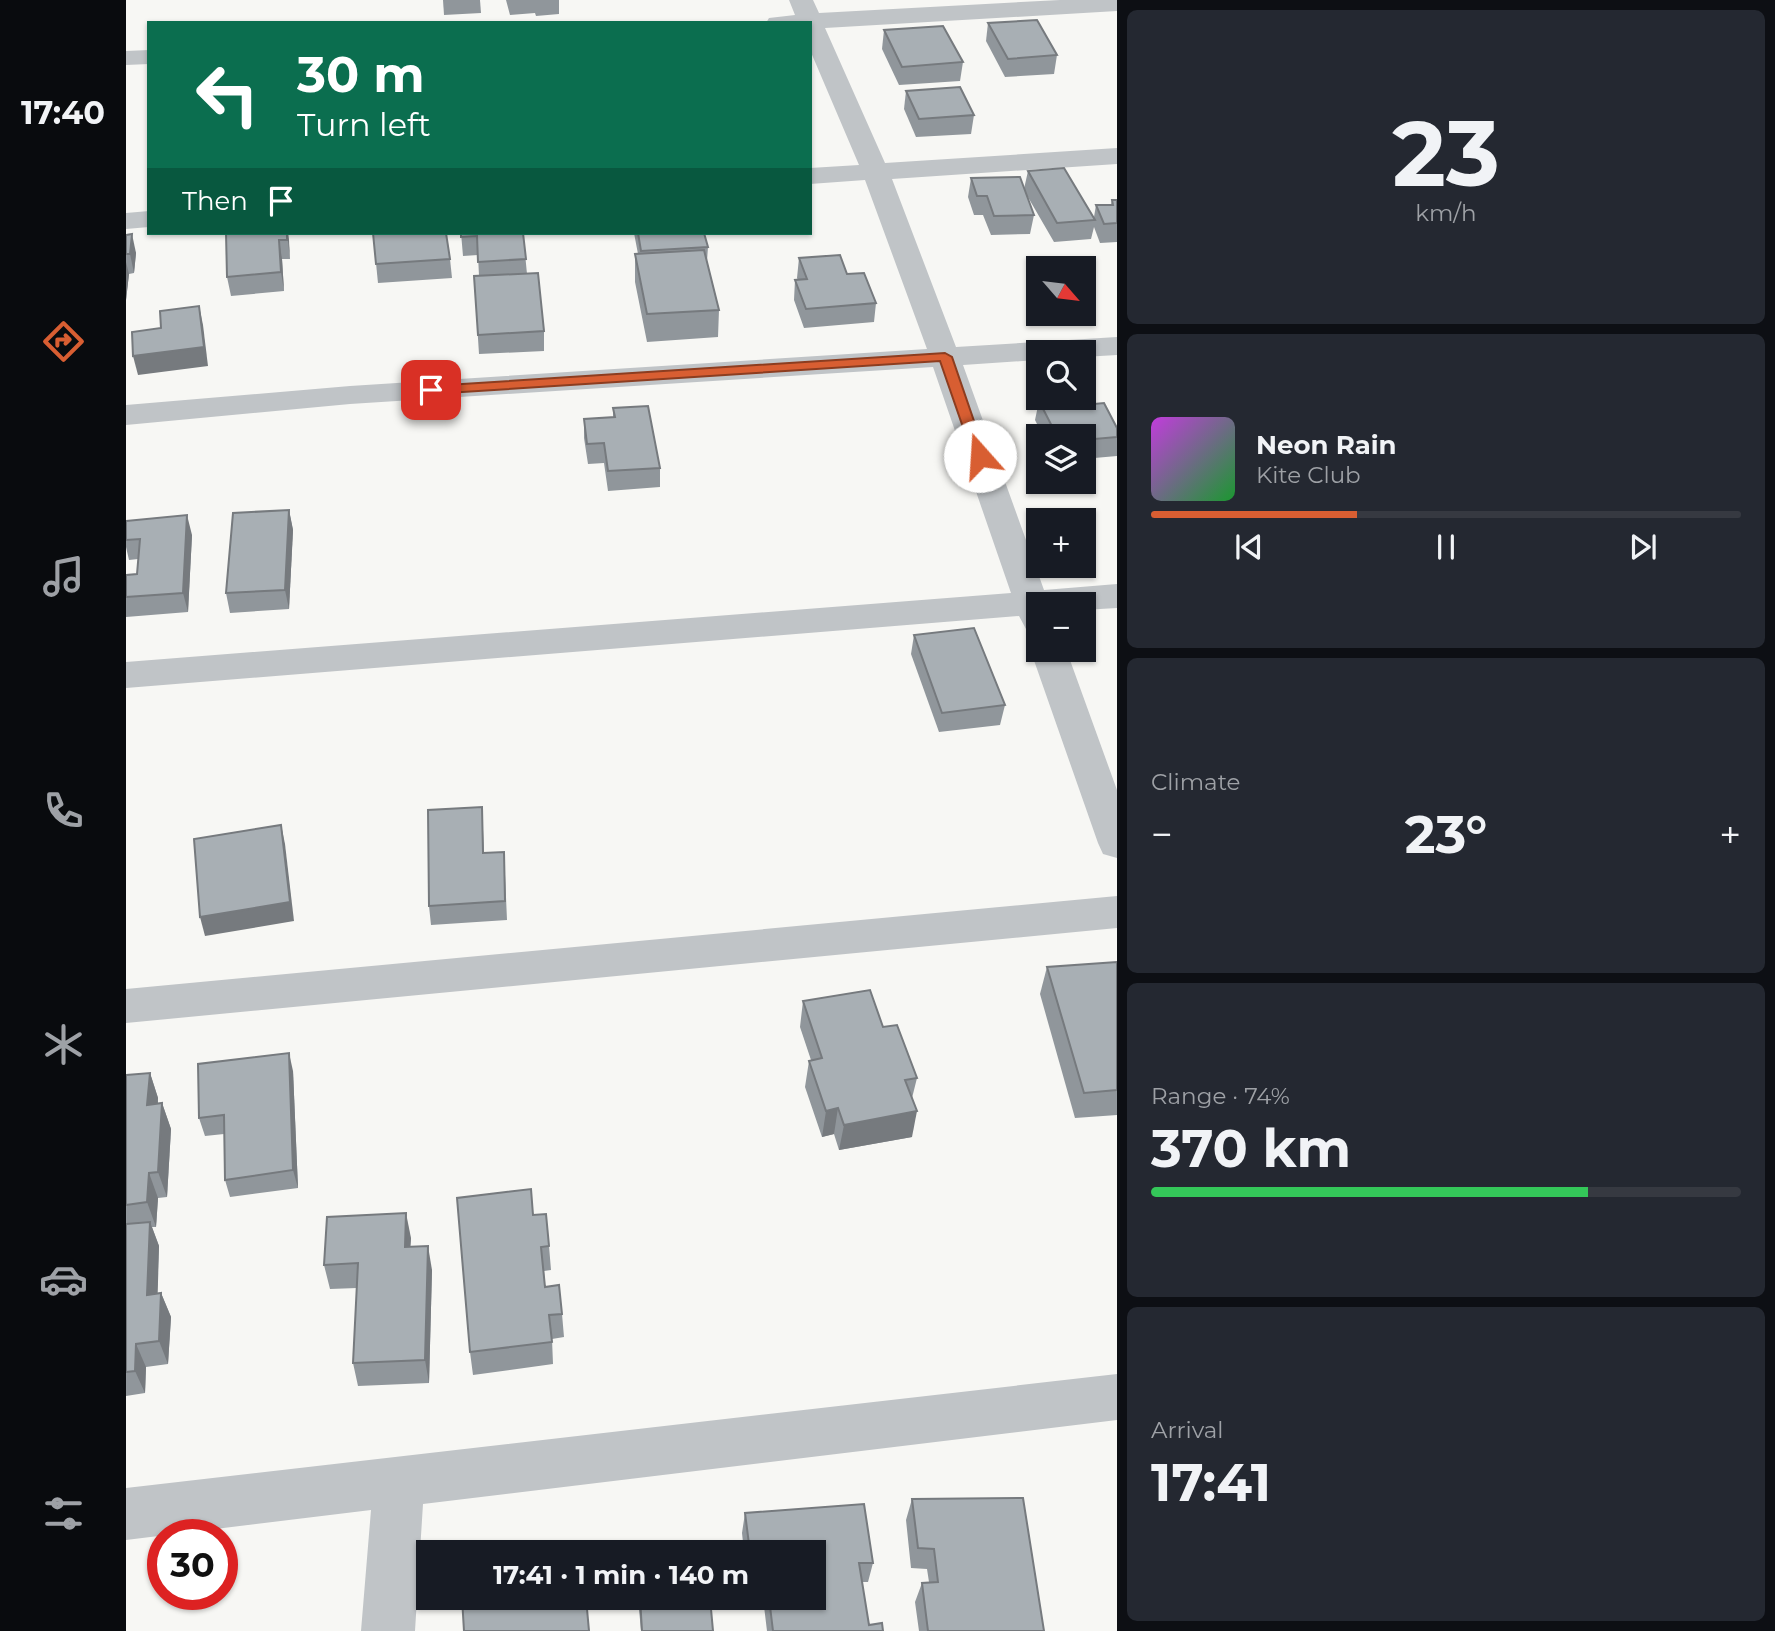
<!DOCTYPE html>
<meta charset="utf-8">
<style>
body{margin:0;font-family:Montserrat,sans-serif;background:#242831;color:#f1f3f6;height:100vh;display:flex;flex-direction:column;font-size:26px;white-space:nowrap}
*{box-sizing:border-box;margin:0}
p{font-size:23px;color:#9ea1a6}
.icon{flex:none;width:38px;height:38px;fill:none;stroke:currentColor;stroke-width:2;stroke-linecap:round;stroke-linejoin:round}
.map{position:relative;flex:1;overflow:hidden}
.sheet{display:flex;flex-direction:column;gap:10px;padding:10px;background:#0d0f14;width:658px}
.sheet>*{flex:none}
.hud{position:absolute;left:21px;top:21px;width:665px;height:214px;border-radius:0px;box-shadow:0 2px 5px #0004;background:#0b6e4f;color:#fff;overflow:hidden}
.needle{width:46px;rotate:118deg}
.fabs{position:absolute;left:900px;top:256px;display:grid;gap:14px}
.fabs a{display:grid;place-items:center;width:70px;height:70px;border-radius:0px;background:#171b24;box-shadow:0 2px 5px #0004;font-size:35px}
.speed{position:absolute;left:21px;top:1519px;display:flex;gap:14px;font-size:35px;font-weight:700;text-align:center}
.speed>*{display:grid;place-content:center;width:91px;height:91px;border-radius:50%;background:#171b24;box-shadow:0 2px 5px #0004;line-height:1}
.speed .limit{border:10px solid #d22;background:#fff;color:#111}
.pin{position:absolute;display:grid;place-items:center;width:60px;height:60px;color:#fff;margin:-30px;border-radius:14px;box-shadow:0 4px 10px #0006}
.me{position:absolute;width:77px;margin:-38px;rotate:341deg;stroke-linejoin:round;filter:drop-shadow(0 0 5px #0008)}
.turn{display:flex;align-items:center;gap:24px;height:147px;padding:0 35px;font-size:32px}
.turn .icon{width:91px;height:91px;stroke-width:2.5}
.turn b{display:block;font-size:49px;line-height:60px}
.then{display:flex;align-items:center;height:66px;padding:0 35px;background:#0003;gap:14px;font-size:26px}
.big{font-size:52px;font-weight:700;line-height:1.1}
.sheet .tile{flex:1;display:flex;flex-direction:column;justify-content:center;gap:10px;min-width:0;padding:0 24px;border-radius:10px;background:#242831}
.sheet .dial{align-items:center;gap:0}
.dial b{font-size:91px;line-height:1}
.song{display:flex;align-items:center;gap:21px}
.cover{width:84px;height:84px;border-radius:10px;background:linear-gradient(135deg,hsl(290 70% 55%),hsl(130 70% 35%))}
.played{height:7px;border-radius:4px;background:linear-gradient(90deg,#d85e32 35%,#363941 35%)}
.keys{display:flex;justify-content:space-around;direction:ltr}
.heat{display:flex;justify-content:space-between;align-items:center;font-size:38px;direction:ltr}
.charge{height:10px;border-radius:5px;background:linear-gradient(90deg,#34c759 74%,#363941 0)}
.trip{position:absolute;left:290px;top:1540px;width:410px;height:70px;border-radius:0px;background:#171b24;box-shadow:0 2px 5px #0004;font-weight:700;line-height:70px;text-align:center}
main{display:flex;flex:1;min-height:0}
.tab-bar{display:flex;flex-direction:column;width:126px;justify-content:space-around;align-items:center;background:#090b0e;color:#9ea1a6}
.tab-bar .icon{width:49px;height:49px}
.tab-bar .selected{color:#d85e32}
.tab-bar b{font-size:32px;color:#f1f3f6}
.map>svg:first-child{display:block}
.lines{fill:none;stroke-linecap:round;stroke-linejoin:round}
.minor{fill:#c0c4c7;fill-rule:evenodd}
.wall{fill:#90969b}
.shaded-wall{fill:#767a7e}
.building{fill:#a8afb4;stroke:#767a7e;stroke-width:2}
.route{fill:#d85e32;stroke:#8c3d20;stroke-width:2}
</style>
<main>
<nav class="tab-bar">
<b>17:40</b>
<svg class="icon selected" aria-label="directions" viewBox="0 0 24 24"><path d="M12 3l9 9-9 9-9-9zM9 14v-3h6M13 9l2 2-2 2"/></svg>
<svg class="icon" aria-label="music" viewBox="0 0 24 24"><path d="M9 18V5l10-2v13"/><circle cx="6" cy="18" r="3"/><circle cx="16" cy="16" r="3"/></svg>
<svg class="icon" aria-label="phone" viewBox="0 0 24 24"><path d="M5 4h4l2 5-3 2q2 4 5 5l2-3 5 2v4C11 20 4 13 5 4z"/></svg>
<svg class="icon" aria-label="climate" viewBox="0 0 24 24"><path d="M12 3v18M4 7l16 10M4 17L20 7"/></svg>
<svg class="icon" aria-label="car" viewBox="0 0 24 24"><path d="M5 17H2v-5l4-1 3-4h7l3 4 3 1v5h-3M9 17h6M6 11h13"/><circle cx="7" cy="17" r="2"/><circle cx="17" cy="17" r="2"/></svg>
<svg class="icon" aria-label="filters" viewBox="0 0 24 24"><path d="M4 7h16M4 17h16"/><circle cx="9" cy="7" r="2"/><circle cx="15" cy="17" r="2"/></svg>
</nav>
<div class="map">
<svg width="991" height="1631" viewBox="0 0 991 1631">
<rect width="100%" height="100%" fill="#f7f7f4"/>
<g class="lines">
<g class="minor">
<path d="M 663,0 L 687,0 L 693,13 L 934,0 L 991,0 L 991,11 L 699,28 L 759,163 L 991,148 L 991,164 L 766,179 L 830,347 L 991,337 L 991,355 L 957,357 L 957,352 L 912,352 L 912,360 L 837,365 L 918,590 L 991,584 L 991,608 L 957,610 L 957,604 L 912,604 L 912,633 L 900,629 L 893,616 L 0,688 L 0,662 L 885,593 L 807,367 L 224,404 L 0,425 L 0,405 L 224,386 L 801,349 L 739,180 L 684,184 L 684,168 L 733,165 L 684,50 L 684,23 L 640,23 L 643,18 L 669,15 Z"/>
<path d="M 23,50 L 23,64 L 0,65 L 0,51 Z"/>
<path d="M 23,211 L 23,227 L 0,229 L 0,213 Z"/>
<path d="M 909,640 L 912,640 L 912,649 L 940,649 L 991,790 L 991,858 L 977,854 L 972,843 L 904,649 Z"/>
<path d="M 991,896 L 991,928 L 0,1023 L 0,989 Z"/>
<path d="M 991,1374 L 991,1420 L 297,1504 L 289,1631 L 235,1631 L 245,1510 L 0,1540 L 0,1488 Z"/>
</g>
</g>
<g class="wall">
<path d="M 317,0 L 354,0 L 355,13 L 318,15 Z"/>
<path d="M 380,0 L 433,0 L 433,14 L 410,16 L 409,13 L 384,15 Z"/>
<path d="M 862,23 L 931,55 L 928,74 L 879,77 L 860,41 Z"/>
<path d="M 758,30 L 837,62 L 834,81 L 773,85 L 756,49 Z"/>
<path d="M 780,91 L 848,115 L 845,134 L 790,137 L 778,109 Z"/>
<path d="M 902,171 L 968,217 L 970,205 L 985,205 L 986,200 L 991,200 L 991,242 L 974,243 L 968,227 L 965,239 L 928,242 L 899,192 L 908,215 L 904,234 L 865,235 L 857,215 L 848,215 L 842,197 L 845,178 L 898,189 Z"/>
<path d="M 100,233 L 162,233 L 164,259 L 156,259 L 158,291 L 105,296 L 101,277 Z"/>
<path d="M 247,233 L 303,234 L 324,259 L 326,278 L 252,283 Z"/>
<path d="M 335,233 L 397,233 L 401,274 L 418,331 L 418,351 L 353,354 L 348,276 L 353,276 L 352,255 L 337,256 Z"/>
<path d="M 508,233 L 578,233 L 582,247 L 581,261 L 593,310 L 592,337 L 521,342 L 509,282 L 509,254 L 512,254 Z"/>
<path d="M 0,235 L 10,253 L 8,273 L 3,274 L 0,300 Z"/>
<path d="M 673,258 L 721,274 L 750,303 L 748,322 L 678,328 L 668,300 L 669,280 L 672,280 L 671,278 Z"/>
<path d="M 913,401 L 947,406 L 991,428 L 991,456 L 957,459 L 957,436 L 917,436 L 909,420 Z"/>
<path d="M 487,408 L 534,468 L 534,487 L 482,491 L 478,463 L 462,464 L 458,438 L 458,419 L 487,417 Z"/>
<path d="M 163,510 L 167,530 L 163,609 L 104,613 L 100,593 Z"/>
<path d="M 0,521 L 66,535 L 62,612 L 0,617 L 0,575 L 11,574 L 12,559 L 3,560 L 0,547 Z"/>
<path d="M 788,635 L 879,705 L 874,725 L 813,732 L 785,654 Z"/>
<path d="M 356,807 L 358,853 L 378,852 L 381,920 L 305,925 L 303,906 Z"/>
<path d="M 991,962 L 991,1115 L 949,1118 L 914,994 L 921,967 Z"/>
<path d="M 677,1001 L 757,1027 L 791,1078 L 786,1098 L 786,1137 L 713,1150 L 708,1134 L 696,1137 L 679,1087 L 683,1061 L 685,1060 L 674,1027 Z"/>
<path d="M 167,1071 L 172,1188 L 104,1197 L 99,1180 L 98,1134 L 79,1136 L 73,1118 Z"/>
<path d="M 24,1073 L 32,1098 L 32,1104 L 36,1103 L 45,1129 L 41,1197 L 32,1198 L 30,1227 L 26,1227 L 33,1246 L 31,1293 L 35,1293 L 45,1317 L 42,1364 L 20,1367 L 19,1393 L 0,1396 L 0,1075 Z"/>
<path d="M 407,1215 L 423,1246 L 425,1270 L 418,1271 L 419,1287 L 436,1314 L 438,1337 L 426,1339 L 427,1364 L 347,1375 L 344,1352 Z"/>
<path d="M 285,1238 L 284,1247 L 306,1270 L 303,1383 L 232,1386 L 227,1363 L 231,1288 L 204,1289 L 198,1265 Z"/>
<path d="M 786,1499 L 918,1631 L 793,1631 L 789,1602 L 796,1583 L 803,1582 L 801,1569 L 785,1568 L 780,1520 Z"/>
<path d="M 619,1513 L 747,1563 L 742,1582 L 736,1582 L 743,1625 L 757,1631 L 641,1631 L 637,1598 L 688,1598 L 688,1552 L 618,1552 L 616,1533 Z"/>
<path d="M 512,1598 L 584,1598 L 587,1631 L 515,1631 Z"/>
</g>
<g class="shaded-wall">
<path d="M 161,233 L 162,233 L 163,240 L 164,259 Z"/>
<path d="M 6,234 L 10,253 L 8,273 L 4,254 Z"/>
<path d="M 153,240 L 156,259 L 158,291 L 155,272 Z"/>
<path d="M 0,262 L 3,274 L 0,300 Z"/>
<path d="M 73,306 L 77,325 L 82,366 L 12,375 L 7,356 Z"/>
<path d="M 163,510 L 167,530 L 163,609 L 159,590 Z"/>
<path d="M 61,515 L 66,535 L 62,612 L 57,593 Z"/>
<path d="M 155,825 L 159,844 L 168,921 L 79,936 L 74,917 Z"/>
<path d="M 163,1053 L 167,1071 L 172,1188 L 167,1170 Z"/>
<path d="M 24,1073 L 32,1098 L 30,1130 L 21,1105 Z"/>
<path d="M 36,1103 L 45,1129 L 41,1197 L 32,1172 Z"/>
<path d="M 712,1108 L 708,1134 L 696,1137 L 700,1111 Z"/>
<path d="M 791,1111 L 786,1137 L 713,1150 L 718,1125 Z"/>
<path d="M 23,1173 L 32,1198 L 30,1227 L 21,1202 Z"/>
<path d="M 280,1213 L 285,1238 L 283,1271 L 279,1247 Z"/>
<path d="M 24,1222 L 33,1246 L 31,1318 L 21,1295 Z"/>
<path d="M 302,1246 L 306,1270 L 303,1383 L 299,1360 Z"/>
<path d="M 35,1293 L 45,1317 L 42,1364 L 33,1341 Z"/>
<path d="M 10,1344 L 20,1367 L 19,1393 L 9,1371 Z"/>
</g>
<g class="building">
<path d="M 911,20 L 931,55 L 882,59 L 862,23 Z"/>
<path d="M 817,26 L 837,62 L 776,67 L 758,30 Z"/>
<path d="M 834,87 L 848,115 L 793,119 L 780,91 Z"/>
<path d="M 938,168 L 969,220 L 931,223 L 902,171 Z"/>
<path d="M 894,177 L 908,215 L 868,216 L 861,196 L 851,196 L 845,178 Z"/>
<path d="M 986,200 L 991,200 L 991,223 L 978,224 L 970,205 L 987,205 Z"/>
<path d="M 100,233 L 161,233 L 161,240 L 153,240 L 155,272 L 101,277 Z"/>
<path d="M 247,233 L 303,233 L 303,234 L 320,233 L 324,259 L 250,264 Z"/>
<path d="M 335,233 L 397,233 L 400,259 L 352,262 L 351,236 L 335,237 Z"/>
<path d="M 512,233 L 578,233 L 582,247 L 515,251 Z"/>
<path d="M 6,234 L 4,254 L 0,254 L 0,235 Z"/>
<path d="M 578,250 L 593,310 L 521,314 L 509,254 Z"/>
<path d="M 714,255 L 721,274 L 738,273 L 750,303 L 680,309 L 669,280 L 681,279 L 673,258 Z"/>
<path d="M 412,273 L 418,331 L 352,335 L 348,276 Z"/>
<path d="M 73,306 L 78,347 L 7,356 L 6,332 L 35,328 L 34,311 Z"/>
<path d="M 942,398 L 947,406 L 978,403 L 991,428 L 991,437 L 957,440 L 957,436 L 931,436 L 913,401 Z"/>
<path d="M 522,406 L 534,468 L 482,471 L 478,443 L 461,444 L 458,419 L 489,417 L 487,408 Z"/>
<path d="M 163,510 L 159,590 L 100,593 L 107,513 Z"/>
<path d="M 61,515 L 57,593 L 0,597 L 0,575 L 11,574 L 14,539 L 0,540 L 0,521 Z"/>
<path d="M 848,628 L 879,705 L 816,713 L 788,635 Z"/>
<path d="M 356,807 L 357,853 L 378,852 L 379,901 L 303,906 L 302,810 Z"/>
<path d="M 155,825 L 164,902 L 74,917 L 68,839 Z"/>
<path d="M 991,962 L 991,1090 L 958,1093 L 921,967 Z"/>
<path d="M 744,990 L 757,1027 L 771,1025 L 791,1078 L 779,1080 L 791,1111 L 718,1125 L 712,1108 L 700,1111 L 683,1061 L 696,1058 L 677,1001 Z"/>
<path d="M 163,1053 L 167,1170 L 99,1180 L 98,1115 L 73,1118 L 72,1064 Z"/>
<path d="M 24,1073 L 21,1105 L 36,1103 L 32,1172 L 23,1173 L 21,1202 L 0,1205 L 0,1075 Z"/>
<path d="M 405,1189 L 407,1215 L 420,1214 L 423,1246 L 415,1247 L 419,1287 L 433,1285 L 436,1314 L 423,1315 L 426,1342 L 344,1352 L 331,1198 Z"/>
<path d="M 280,1213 L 279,1247 L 302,1246 L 299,1360 L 227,1363 L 232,1263 L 198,1265 L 201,1217 Z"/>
<path d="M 24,1222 L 21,1295 L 35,1293 L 33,1341 L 10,1344 L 9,1371 L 0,1372 L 0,1224 Z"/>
<path d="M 897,1498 L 918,1631 L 802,1631 L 796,1583 L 812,1582 L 808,1549 L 792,1548 L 786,1499 Z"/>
<path d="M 738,1504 L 747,1563 L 733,1563 L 743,1625 L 756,1623 L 757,1631 L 647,1631 L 643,1598 L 688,1598 L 688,1552 L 624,1552 L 619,1513 Z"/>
<path d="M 336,1598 L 460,1598 L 463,1631 L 338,1631 Z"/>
<path d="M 514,1598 L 584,1598 L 587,1631 L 516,1631 Z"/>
</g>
<path class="route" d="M 819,353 L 826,357 L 860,456 L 859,459 L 854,460 L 847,456 L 814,361 L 305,394 L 299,390 L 305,386 Z"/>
</svg>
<div class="fabs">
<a><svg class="needle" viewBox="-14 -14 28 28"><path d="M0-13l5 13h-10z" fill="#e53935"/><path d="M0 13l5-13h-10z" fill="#9ea1a6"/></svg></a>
<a><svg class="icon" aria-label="search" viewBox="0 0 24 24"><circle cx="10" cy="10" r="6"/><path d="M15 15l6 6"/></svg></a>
<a><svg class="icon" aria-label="layers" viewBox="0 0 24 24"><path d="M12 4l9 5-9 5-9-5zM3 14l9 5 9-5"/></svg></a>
<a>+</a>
<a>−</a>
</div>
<div class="speed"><div class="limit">30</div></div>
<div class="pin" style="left:305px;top:390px;background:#d93025"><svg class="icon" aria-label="arrive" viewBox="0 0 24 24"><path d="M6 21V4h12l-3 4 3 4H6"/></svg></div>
<svg class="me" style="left:854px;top:456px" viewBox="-20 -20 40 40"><circle r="19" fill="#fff"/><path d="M0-13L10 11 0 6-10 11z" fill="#d85e32"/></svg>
<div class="trip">17:41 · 1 min · 140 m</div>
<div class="hud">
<div class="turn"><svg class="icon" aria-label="left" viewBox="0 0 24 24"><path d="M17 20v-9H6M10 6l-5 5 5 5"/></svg><div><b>30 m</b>Turn left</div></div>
<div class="then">Then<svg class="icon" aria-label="arrive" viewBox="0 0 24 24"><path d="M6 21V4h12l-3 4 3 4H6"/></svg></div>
</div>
</div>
<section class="sheet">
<div class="tile dial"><b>23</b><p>km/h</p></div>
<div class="tile">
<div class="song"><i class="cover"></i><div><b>Neon Rain</b><p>Kite Club</p></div></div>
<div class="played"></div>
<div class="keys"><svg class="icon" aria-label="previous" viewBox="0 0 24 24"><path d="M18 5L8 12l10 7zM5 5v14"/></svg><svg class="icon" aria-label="pause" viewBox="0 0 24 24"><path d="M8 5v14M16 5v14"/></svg><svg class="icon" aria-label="next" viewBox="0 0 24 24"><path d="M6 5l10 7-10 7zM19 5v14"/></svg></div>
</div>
<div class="tile"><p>Climate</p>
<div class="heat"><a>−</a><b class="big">23°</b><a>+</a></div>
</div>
<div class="tile"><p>Range · 74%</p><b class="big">370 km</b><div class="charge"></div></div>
<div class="tile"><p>Arrival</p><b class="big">17:41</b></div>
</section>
</main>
